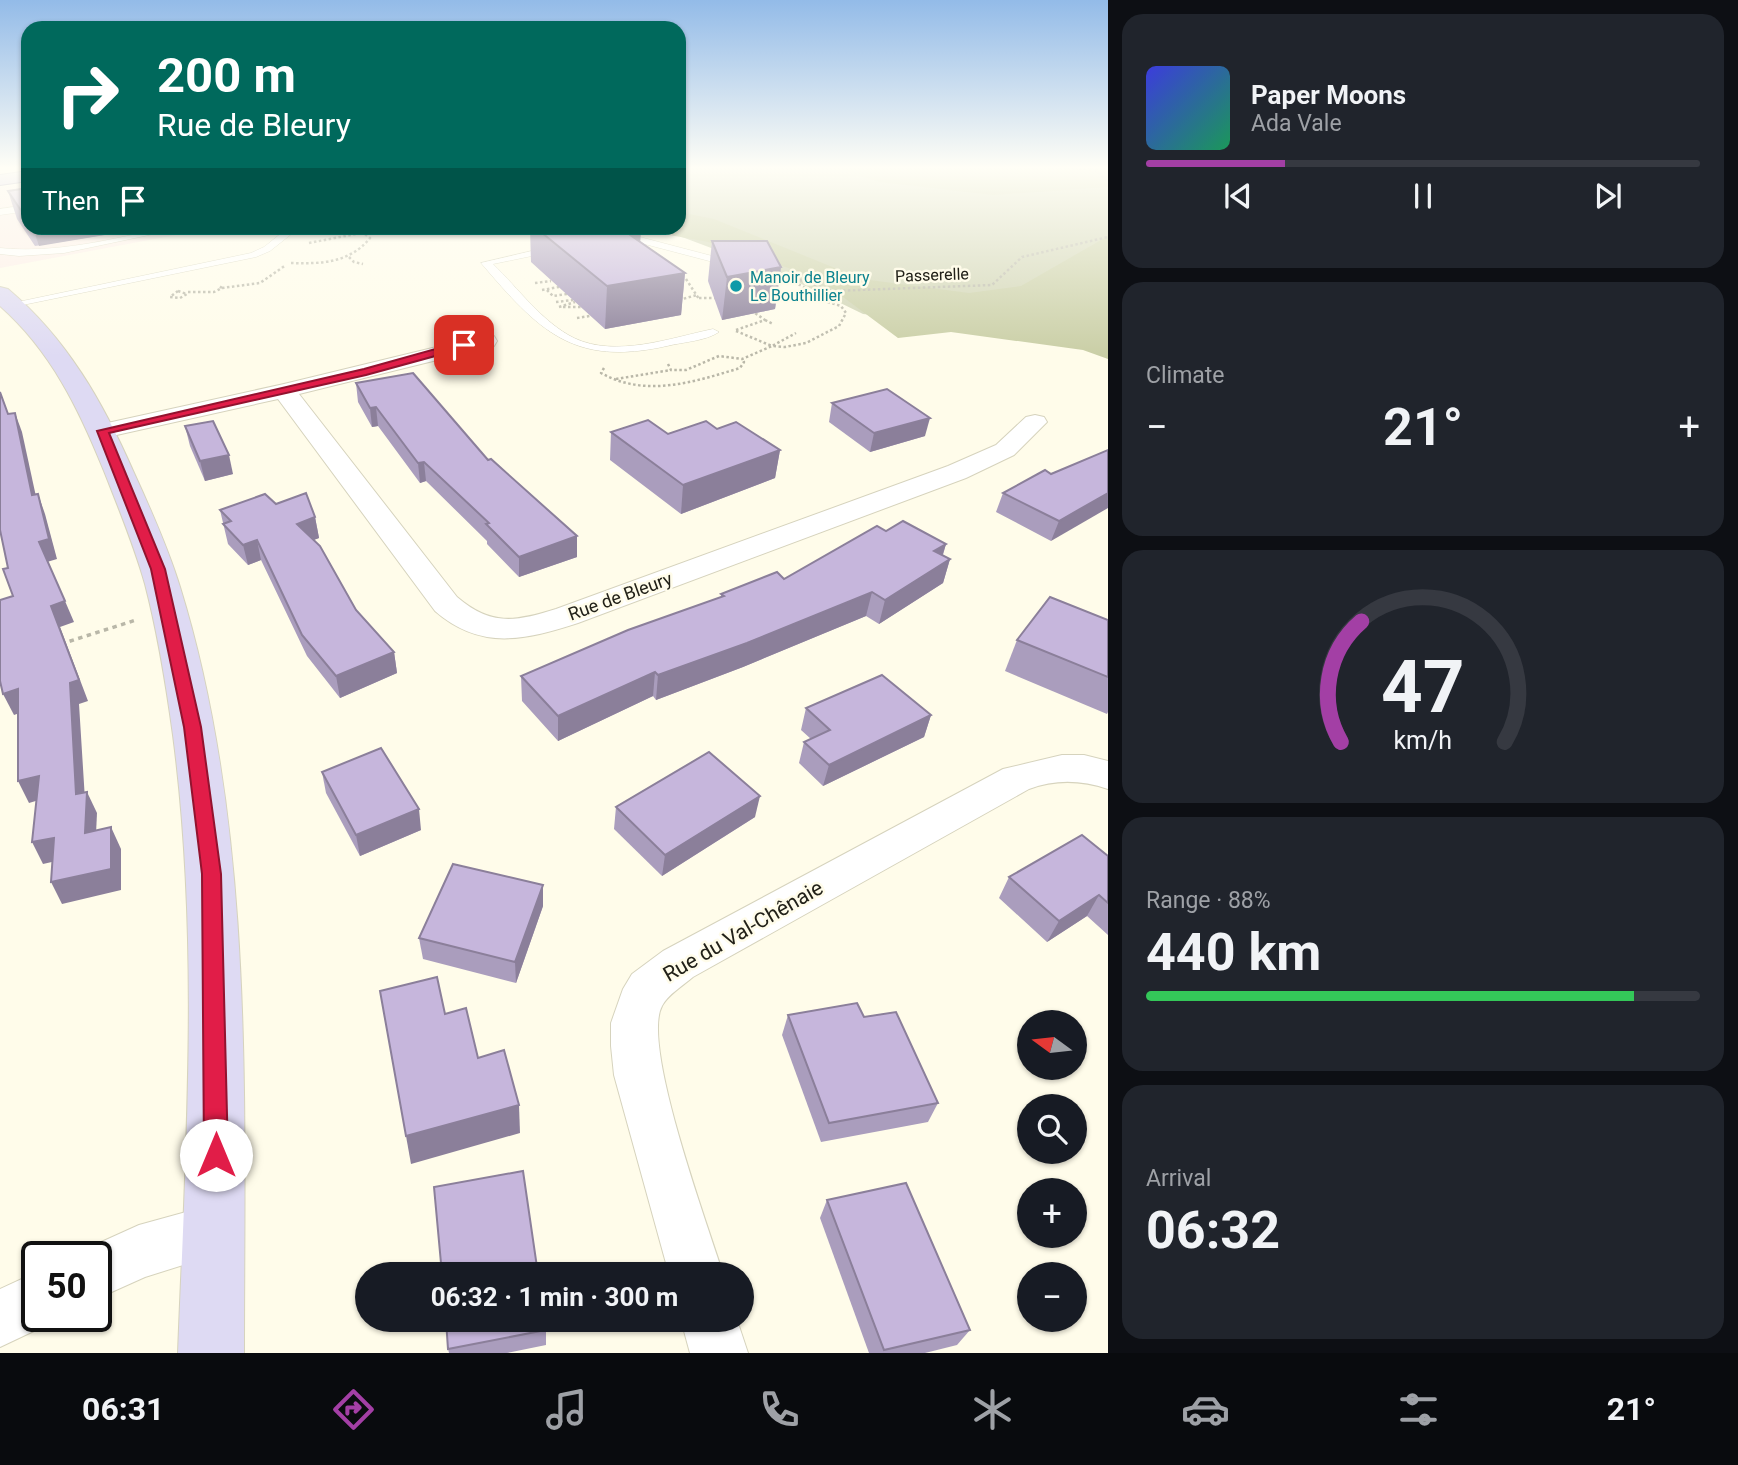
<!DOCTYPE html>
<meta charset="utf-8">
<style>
body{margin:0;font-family:Roboto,sans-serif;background:#20242c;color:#f1f3f6;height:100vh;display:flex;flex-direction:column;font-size:26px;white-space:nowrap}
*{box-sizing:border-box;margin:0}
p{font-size:23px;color:#9ea1a6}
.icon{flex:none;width:38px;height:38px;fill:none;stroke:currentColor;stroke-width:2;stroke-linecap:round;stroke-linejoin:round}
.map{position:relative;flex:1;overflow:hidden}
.drawer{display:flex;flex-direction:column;gap:14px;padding:14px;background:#0d0f14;width:630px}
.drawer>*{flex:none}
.guide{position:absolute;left:21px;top:21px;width:665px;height:214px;border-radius:21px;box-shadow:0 2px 5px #0004;background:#00695c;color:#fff;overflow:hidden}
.needle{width:46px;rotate:285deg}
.buttons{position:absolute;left:1017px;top:1010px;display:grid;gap:14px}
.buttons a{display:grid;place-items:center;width:70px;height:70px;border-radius:50%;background:#171b24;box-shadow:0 2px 5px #0004;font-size:35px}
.speed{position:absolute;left:21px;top:1241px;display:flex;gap:14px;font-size:35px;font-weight:700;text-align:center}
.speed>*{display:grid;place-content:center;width:91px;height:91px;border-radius:50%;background:#171b24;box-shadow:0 2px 5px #0004;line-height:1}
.speed .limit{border:4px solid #111;border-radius:10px;background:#fff;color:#111}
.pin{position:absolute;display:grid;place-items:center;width:60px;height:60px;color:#fff;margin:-30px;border-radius:14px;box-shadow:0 4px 10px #0006}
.me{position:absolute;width:77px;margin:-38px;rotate:0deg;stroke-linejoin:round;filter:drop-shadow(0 0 5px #0008)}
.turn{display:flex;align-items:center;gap:24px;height:147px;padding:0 21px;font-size:32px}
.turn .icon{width:91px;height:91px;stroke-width:2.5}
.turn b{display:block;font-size:49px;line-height:60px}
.then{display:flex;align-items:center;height:66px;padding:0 21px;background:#0003;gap:14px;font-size:26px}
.big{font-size:52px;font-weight:700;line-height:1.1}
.drawer .card{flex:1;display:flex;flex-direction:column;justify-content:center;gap:10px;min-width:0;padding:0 24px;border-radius:21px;background:#20242c}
.drawer .dial{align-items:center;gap:0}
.dial svg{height:182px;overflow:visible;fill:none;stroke:#363941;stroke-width:7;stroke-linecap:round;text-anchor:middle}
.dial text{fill:#f1f3f6;stroke:none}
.song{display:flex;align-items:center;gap:21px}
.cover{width:84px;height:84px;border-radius:10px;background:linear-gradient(135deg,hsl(240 70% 55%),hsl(150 70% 35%))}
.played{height:7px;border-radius:4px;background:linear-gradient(90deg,#a33fa5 25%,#363941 25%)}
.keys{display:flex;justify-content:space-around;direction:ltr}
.heat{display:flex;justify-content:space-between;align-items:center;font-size:38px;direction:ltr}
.charge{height:10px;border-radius:5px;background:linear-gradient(90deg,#34c759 88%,#363941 0)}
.trip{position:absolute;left:355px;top:1262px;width:399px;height:70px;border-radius:35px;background:#171b24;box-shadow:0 2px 5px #0004;font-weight:700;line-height:70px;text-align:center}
.dock{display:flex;height:112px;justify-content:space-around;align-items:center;background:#090b0e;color:#9ea1a6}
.dock .icon{width:49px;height:49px}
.dock .current{color:#a33fa5}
.dock b{font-size:32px;color:#f1f3f6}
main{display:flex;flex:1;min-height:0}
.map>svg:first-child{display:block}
.commercial{fill:#fdeee8}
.green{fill:#cfd3b3}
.forest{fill:#c9cea5}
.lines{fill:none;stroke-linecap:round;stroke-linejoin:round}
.service-casing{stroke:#d6d3bd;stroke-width:1}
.minor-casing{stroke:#d6d3bd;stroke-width:2}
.secondary-casing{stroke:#d6d3bd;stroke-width:2}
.primary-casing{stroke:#6b6194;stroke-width:2}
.path-far1{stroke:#b9b7a8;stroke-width:2.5;stroke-dasharray:2.5 2.5;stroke-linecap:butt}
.path{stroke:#b9b7a8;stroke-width:3.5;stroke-dasharray:4.5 4.5;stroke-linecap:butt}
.service{fill:#fff;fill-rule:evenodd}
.minor{fill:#fff;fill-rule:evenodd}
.secondary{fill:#dedaf3;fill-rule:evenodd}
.primary{fill:#beb5e7;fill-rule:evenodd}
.wall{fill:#aa9dbd}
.shaded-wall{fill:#8b7f9a}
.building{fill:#c6b6dc;stroke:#8b7f9a;stroke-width:2}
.route{fill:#e11d48;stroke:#92132f;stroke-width:2}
.culture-dot{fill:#0f9aa8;stroke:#fffcea;stroke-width:2.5}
.labels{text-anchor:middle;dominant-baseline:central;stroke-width:5;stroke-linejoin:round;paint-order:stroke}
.far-street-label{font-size:16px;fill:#222119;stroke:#fffcea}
.far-culture-label{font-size:16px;fill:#0d838f;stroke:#fffcea;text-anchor:start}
.street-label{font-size:18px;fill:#222119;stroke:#fffcea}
.near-street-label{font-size:21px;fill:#222119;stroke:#fffcea}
</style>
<main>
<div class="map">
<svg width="1108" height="1353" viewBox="0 0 1108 1353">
<rect width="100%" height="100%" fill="#fffcea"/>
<path class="commercial" d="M 28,183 L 28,228 L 213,228 L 0,268 L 0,187 Z"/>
<path class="green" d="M 679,168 L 1108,168 L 1108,344 L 1033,332 L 863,314 L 783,275 L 682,237 L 679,228 Z"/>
<g class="forest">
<path d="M 838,168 L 1108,168 L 1108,187 L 993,195 L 879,182 Z"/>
<path d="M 679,212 L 714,219 L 862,279 L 969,293 L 1021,286 L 1108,236 L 1108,359 L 1083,350 L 951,332 L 898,338 L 823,282 L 807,274 L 708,242 L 631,228 L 679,228 Z"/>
</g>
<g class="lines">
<defs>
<g id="service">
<path d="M 28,205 L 28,211 L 0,215 L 0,209 Z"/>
<path d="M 166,228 L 182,228 L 64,253 L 19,256 L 0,254 L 0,248 C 56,254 111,239 166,228 Z"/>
<path d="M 288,228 L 299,228 L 270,251 L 256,257 L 13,307 L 8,304 L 251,253 L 264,247 Z"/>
<path d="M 617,231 L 735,262 L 737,264 L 732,267 L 614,236 L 614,232 Z"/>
<path d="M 553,246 L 556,247 L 556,251 L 493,264 C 518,288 542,322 574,338 C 616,358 670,338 713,329 L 719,332 C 706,341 683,342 667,346 C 573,367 539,331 481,263 Z"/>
</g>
<g id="minor">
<path d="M 486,335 L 494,336 L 497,341 L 494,346 L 299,394 L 457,597 C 491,626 515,622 556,609 L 948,466 L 996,445 L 1026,417 L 1035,415 L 1044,417 L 1047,422 L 1014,455 L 966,478 L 578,623 C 525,640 481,651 435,611 L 278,399 L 103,438 L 94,436 L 91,431 L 94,426 L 103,424 L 284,384 Z"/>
<path d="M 1062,755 L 1084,755 L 1108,761 L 1108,789 C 1081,780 1056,779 1029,789 L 693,977 C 684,985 667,995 662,1006 C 641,1045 708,1225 723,1274 L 669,1274 L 614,1075 L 611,1046 L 611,1023 L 623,989 L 632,974 L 663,951 L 1003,769 Z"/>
<path d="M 215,1204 L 234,1211 L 241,1230 L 234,1249 L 145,1277 L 96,1299 L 96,1256 L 75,1256 L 77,1253 L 139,1225 Z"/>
<path d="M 37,1272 L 37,1316 L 58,1316 L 57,1320 L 0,1347 L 0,1289 Z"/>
<path d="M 681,1320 L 737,1320 L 748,1353 L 690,1353 Z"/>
</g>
<path id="secondary" d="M 0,287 L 8,289 C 67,339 103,402 134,473 C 151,510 168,548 180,587 C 255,829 244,1103 244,1353 L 178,1353 C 186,1147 200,940 173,735 C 166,684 158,634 145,584 C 134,545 119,509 104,471 C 79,409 51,351 0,306 Z"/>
<path id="primary" d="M 28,171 L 28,181 L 0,185 L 0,175 Z"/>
</defs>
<use href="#service" class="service-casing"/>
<use href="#minor" class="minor-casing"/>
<use href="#secondary" class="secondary-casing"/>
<use href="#primary" class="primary-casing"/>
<g class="path-far1">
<path d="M 1079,168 L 1097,171 L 1108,182"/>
<path d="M 334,228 L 358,228"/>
<path d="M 309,243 L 387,228"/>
<path d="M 349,257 L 354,262 L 363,264"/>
<path d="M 291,263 C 321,264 350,263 370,238 L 357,228"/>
<path d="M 776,272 L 832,291 L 992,285 L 1022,257 L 1108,237"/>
<path d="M 686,279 L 699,299"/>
<path d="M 535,283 L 551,281"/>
<path d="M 222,288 L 260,283 L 286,265"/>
<path d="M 542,290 L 559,287"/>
<path d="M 547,290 L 553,296 L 567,294"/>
<path d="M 178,291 L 187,294 L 180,298 L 170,297 Z"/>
<path d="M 188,292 L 214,292 L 222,288 L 218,285"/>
<path d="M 699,298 L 719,298"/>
<path d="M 679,300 L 697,295"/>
<path d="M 556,302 L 573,300"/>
<path d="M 559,307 L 575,302"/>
<path d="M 563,307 L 581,307"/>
<path d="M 577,318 L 590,316"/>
<path d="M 765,320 L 773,324"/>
<path d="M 736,330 L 765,320 L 749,309"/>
<path d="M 736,331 L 772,346 L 796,333"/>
<path d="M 668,364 L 671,370 L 686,370 L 719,356 L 742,359 L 772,346 L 785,347 L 806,343 L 839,326 L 846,313 L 841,306 L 814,298 L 804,287 L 785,278"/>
<path d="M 604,368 L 601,373 C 646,398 694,382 740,368 L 744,362 L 742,359"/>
<path d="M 616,379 L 671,370"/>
</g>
<path class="path" d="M 61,644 L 136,620"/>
<use href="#service" class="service"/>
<use href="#minor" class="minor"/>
<use href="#secondary" class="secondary"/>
<use href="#primary" class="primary"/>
</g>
<g class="wall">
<path d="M 28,188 L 28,228 L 147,228 L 35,246 L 17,219 L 8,191 Z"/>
<path d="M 530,228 L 641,228 L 640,241 L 685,273 L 681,315 L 605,329 L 531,262 Z"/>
<path d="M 712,241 L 781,267 L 775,309 L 722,320 L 708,281 Z"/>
<path d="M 356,383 L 488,460 L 577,536 L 577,557 L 519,577 L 487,544 L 487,541 L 426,481 L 420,483 L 378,426 L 372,427 L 358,402 Z"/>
<path d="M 832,403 L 925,436 L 870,452 L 829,422 Z"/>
<path d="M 185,426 L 233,474 L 205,481 L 190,446 Z"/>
<path d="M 717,429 L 780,450 L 775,478 L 681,514 L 610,460 L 611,432 L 668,434 Z"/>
<path d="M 1108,450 L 1051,541 L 996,512 L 1003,493 L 1051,474 Z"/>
<path d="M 276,504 L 315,517 L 319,538 L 313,540 L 356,610 L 394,652 L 397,673 L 340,698 L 307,656 L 261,560 L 248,565 L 228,544 L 220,510 Z"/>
<path d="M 886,531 L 946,544 L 943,555 L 950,559 L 943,583 L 879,624 L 866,616 L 743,667 L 656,700 L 653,696 L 558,741 L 522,701 L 521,676 L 721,598 L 721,594 L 784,579 Z"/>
<path d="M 1108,620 L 1108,712 L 1107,714 L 1005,671 L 1017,640 Z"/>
<path d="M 806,708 L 931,715 L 924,737 L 823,786 L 799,763 L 804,742 L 811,739 L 801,730 Z"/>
<path d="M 322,772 L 421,830 L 360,856 L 326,793 Z"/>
<path d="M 616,807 L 755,817 L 662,876 L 614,829 Z"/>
<path d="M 1108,856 L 1108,935 L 1087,916 L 1047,942 L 999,898 L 1009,877 Z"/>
<path d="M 543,885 L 543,906 L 516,983 L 423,959 L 419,938 Z"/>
<path d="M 788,1015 L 938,1103 L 928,1122 L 821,1142 L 782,1035 Z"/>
<path d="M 827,1200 L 970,1330 L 957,1345 L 925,1353 L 869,1353 L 820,1218 Z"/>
<path d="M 546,1330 L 546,1345 L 507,1353 L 449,1353 L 448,1349 Z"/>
</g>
<g class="shaded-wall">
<path d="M 33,228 L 147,228 L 39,246 Z"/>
<path d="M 633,228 L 641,228 L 640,246 L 630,235 Z"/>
<path d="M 781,267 L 775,309 L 722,320 L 727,277 Z"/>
<path d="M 685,273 L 681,315 L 605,329 L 607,286 Z"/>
<path d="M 376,407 L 378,426 L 372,427 L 370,408 Z"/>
<path d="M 15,413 L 22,432 L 40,515 L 32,495 Z"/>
<path d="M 930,418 L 925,436 L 870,452 L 874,433 Z"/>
<path d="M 780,450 L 775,478 L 681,514 L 683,485 Z"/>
<path d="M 229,455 L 233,474 L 205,481 L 200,461 Z"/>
<path d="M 424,462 L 426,481 L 420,483 L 418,463 Z"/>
<path d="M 1108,493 L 1108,508 L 1051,541 L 1059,521 Z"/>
<path d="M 38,494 L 45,514 L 57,559 L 47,562 L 39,542 Z"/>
<path d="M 315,517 L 319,538 L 301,545 L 297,524 Z"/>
<path d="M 577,536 L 577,557 L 519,577 L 519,557 Z"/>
<path d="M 257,540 L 261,560 L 248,565 L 243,545 Z"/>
<path d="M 946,544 L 939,566 L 950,559 L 943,583 L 879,624 L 885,600 L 934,551 Z"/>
<path d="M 872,592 L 866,616 L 743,667 L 656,700 L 658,675 Z"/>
<path d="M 65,601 L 74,622 L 60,627 L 88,701 L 79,704 L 86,816 L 76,794 L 51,606 Z"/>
<path d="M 394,652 L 397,673 L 340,698 L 336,676 Z"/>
<path d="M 655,672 L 653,696 L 558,741 L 558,716 Z"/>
<path d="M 18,689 L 28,710 L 14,715 L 3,694 Z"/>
<path d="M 931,715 L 924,737 L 823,786 L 829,765 Z"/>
<path d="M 39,776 L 49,797 L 29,803 L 18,781 Z"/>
<path d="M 87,792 L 97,813 L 95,855 L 85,833 Z"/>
<path d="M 760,796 L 755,817 L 662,876 L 665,855 Z"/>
<path d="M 419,809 L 421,830 L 360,856 L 356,835 Z"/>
<path d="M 111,827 L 121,849 L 121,890 L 62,904 L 51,882 Z"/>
<path d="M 54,838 L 65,859 L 43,864 L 32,842 Z"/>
<path d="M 543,885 L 543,906 L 516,983 L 515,962 Z"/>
<path d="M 1099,895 L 1087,916 L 1047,942 L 1059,921 Z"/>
<path d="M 519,1105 L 520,1133 L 411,1164 L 406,1136 Z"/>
</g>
<g class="building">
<path d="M 28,188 L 28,218 L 26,218 L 8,191 Z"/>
<path d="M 536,228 L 633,228 L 630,235 L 685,273 L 607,286 Z"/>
<path d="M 712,241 L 767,241 L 781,267 L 727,277 Z"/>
<path d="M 413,373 L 488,460 L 491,459 L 577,536 L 519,557 L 486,524 L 489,523 L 424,462 L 418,463 L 376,407 L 370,408 L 356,383 Z"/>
<path d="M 887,389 L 930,418 L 874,433 L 832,403 Z"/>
<path d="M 0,392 L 8,414 L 15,413 L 32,495 L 38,494 L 49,539 L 39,542 L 65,601 L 51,606 L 79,680 L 70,683 L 76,794 L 87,792 L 85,833 L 111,827 L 111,869 L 51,882 L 54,838 L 32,842 L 39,776 L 18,781 L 18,689 L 3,694 L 0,681 L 0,600 L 13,596 L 3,569 L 8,568 L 0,530 Z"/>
<path d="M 648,420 L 668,434 L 706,421 L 717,429 L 736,422 L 780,450 L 683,485 L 611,432 Z"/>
<path d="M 213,421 L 229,455 L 200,461 L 185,426 Z"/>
<path d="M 1108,450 L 1108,493 L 1059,521 L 1003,493 L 1045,470 L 1051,474 Z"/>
<path d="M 306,493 L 315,517 L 297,524 L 320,546 L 356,610 L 394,652 L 336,676 L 302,635 L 257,540 L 243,545 L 223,524 L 231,521 L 220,510 L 265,494 L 276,504 Z"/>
<path d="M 903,521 L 946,544 L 934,551 L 950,559 L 885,600 L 872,592 L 747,643 L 658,675 L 655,672 L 558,716 L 521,676 L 628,630 L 724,596 L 721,594 L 777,572 L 784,579 L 877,526 L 886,531 Z"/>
<path d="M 1050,597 L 1108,620 L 1108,677 L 1017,640 Z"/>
<path d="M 882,675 L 931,715 L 829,765 L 804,742 L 830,730 L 806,708 Z"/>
<path d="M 381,748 L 419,809 L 356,835 L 322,772 Z"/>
<path d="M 709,752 L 760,796 L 665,855 L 616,807 Z"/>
<path d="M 1082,835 L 1108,856 L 1108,903 L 1099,895 L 1059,921 L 1009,877 Z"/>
<path d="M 453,864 L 543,885 L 515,962 L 419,938 Z"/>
<path d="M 437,977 L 445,1014 L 466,1008 L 478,1058 L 504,1050 L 519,1105 L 406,1136 L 380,991 Z"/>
<path d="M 857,1003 L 864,1017 L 896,1012 L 938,1103 L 829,1123 L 788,1015 Z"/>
<path d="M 523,1171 L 538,1274 L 442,1274 L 434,1187 Z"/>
<path d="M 906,1183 L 970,1330 L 884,1350 L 827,1200 Z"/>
<path d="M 446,1320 L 545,1320 L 546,1330 L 448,1349 Z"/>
</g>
<linearGradient id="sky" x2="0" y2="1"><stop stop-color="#93bbe8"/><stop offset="0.47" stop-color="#fffef6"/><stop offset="1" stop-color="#fffef6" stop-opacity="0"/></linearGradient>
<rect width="1108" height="357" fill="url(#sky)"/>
<path class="route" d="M 464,341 L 470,345 L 468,347 L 366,375 L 109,433 L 165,569 L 201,727 L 221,874 L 228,1155 L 225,1164 L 216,1167 L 208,1164 L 204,1155 L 202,874 L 184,727 L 151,569 L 97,431 L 364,369 Z"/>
<circle class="culture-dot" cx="736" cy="286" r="7"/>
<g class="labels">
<g class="far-street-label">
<text transform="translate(932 275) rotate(-2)">Passerelle</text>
</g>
<g class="far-culture-label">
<text x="750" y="277">Manoir de Bleury<tspan x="750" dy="18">Le Bouthillier</tspan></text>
</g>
<g class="street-label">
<text transform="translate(620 596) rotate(-20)">Rue de Bleury</text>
</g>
<g class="near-street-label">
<text transform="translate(743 931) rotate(-30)">Rue du Val-Chênaie</text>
</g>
</g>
</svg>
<div class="buttons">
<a><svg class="needle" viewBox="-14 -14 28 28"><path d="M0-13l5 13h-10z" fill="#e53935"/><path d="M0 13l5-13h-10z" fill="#9ea1a6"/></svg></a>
<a><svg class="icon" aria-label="search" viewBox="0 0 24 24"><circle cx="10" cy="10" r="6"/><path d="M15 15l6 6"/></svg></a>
<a>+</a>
<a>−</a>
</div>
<div class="speed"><div class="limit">50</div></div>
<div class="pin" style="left:464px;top:345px;background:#d93025"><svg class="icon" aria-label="arrive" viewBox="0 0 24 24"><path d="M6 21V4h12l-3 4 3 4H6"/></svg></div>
<svg class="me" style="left:216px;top:1155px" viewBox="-20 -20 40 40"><circle r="19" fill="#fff"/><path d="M0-13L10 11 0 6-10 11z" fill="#e11d48"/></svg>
<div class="trip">06:32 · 1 min · 300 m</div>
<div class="guide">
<div class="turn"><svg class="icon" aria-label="right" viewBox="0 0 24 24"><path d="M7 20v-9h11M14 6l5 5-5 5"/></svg><div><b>200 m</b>Rue de Bleury</div></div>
<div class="then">Then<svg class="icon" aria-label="arrive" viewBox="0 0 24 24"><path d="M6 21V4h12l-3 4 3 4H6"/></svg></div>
</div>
</div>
<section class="drawer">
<div class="card">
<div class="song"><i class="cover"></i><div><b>Paper Moons</b><p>Ada Vale</p></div></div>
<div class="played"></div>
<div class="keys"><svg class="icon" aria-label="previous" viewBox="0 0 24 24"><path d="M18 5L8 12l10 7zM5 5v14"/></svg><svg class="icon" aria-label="pause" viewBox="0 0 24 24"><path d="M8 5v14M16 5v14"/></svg><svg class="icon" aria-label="next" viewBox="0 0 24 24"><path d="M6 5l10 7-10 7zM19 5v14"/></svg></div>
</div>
<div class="card"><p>Climate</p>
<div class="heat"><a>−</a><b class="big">21°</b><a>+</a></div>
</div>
<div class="card dial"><svg viewBox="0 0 100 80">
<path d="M14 69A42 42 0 1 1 86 69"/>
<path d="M14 69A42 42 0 0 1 23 16" stroke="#a33fa5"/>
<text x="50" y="56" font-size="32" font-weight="700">47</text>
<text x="50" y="72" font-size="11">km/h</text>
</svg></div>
<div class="card"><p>Range · 88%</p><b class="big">440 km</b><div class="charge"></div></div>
<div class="card"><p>Arrival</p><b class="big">06:32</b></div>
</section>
</main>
<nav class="dock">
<b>06:31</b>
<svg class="icon current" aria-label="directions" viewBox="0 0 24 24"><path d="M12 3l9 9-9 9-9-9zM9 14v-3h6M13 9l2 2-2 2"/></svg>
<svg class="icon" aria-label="music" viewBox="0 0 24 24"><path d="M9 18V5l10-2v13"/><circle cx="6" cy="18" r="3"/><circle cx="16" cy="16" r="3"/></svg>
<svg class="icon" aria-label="phone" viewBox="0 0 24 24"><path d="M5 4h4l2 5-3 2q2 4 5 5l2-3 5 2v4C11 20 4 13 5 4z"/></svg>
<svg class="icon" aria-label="climate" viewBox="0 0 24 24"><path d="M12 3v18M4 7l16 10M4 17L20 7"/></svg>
<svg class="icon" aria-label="car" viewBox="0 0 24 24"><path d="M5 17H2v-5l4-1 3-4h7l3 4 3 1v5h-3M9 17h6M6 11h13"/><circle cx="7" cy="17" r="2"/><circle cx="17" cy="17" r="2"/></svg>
<svg class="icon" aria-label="filters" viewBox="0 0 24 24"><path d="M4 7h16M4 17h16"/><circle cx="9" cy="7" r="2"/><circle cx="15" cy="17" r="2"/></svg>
<b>21°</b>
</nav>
